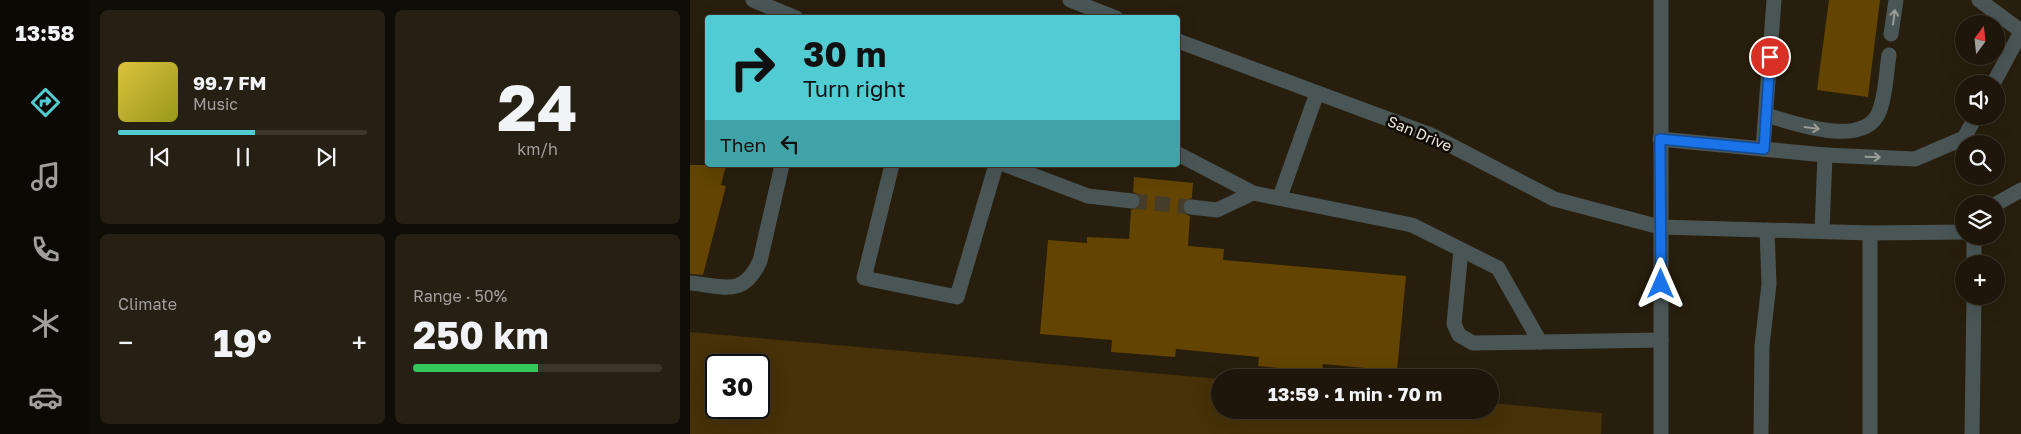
<!DOCTYPE html>
<meta charset="utf-8">
<style>
body{margin:0;font-family:"Golos Text",sans-serif;background:#261f13;color:#f1f3f6;height:100vh;display:flex;flex-direction:column;font-size:19px;white-space:nowrap}
*{box-sizing:border-box;margin:0}
p{font-size:16px;color:#a19f9c}
.icon{flex:none;width:28px;height:28px;fill:none;stroke:currentColor;stroke-width:2;stroke-linecap:round;stroke-linejoin:round}
.map{position:relative;flex:1;overflow:hidden}
.side{display:flex;flex-direction:column;gap:10px;padding:10px;background:#100c06;width:600px}
.side>*{flex:none}
.banner{position:absolute;left:15px;top:15px;width:475px;height:152px;border-radius:5px;box-shadow:0 5px 20px #0002,0 0 0 1px #3c352b;background:#51ccd2;color:#111;overflow:hidden}
.needle{width:32px;rotate:15deg}
.buttons{position:absolute;left:1265px;top:15px;display:grid;gap:10px}
.buttons a{display:grid;place-items:center;width:50px;height:50px;border-radius:50%;background:#1e160a;box-shadow:0 5px 20px #0002,0 0 0 1px #3c352b;font-size:25px}
.speed{position:absolute;left:15px;top:354px;display:flex;gap:10px;font-size:25px;font-weight:700;text-align:center}
.speed>*{display:grid;place-content:center;width:65px;height:65px;border-radius:50%;background:#1e160a;box-shadow:0 5px 20px #0002,0 0 0 1px #3c352b;line-height:1}
.speed .limit{border:2px solid #111;border-radius:8px;background:#fff;color:#111}
.pin{position:absolute;display:grid;place-items:center;width:42px;height:42px;color:#fff;margin:-21px;border:2px solid #fff;border-radius:50%;box-shadow:0 1px 5px #0007}
.me{position:absolute;width:55px;margin:-28px;rotate:0deg;stroke-linejoin:round;filter:drop-shadow(0 0 4px #0008)}
.turn{display:flex;align-items:center;gap:18px;height:105px;padding:0 15px;font-size:22px}
.turn .icon{width:65px;height:65px;stroke-width:2.5}
.turn b{display:block;font-size:35px;line-height:42px}
.then{display:flex;align-items:center;height:48px;padding:0 15px;background:#0003;gap:10px;font-size:19px}
.big{font-size:38px;font-weight:700;line-height:1.1}
.side .tile{flex:1;display:flex;flex-direction:column;justify-content:center;gap:8px;min-width:0;padding:0 18px;border-radius:8px;background:#261f13}
.side .dial{align-items:center;gap:0}
.dial b{font-size:65px;line-height:1}
.song{display:flex;align-items:center;gap:15px}
.cover{width:60px;height:60px;border-radius:8px;background:linear-gradient(135deg,hsl(50 70% 55%),hsl(60 70% 35%))}
.played{height:5px;border-radius:2px;background:linear-gradient(90deg,#51ccd2 55%,#3c352b 55%)}
.keys{display:flex;justify-content:space-around;direction:ltr}
.heat{display:flex;justify-content:space-between;align-items:center;font-size:28px;direction:ltr}
.charge{height:8px;border-radius:4px;background:linear-gradient(90deg,#34c759 50%,#3c352b 0)}
.side .tiles{flex:1;display:grid;gap:10px;grid-template-columns:repeat(2,1fr)}
.trip{position:absolute;left:521px;top:369px;width:288px;height:50px;border-radius:25px;background:#1e160a;box-shadow:0 5px 20px #0002,0 0 0 1px #3c352b;font-weight:700;line-height:50px;text-align:center}
main{display:flex;flex:1;min-height:0}
.dock{display:flex;flex-direction:column;width:90px;justify-content:space-around;align-items:center;background:#0c0904;color:#a19f9c}
.dock .icon{width:35px;height:35px}
.dock .current{color:#51ccd2}
.dock b{font-size:22px;color:#f1f3f6}
.map>svg:first-child{display:block}
.green{fill:#463108;fill-rule:evenodd}
.building{fill:#634400}
.lines{fill:none;stroke-linecap:round;stroke-linejoin:round}
.minor-tunnel{stroke:#453c2c;stroke-width:15;stroke-dasharray:15 8;stroke-linecap:butt}
.minor{stroke:#4a5656;stroke-width:15}
.oneway{stroke:#9b9e98}
.route-casing{stroke:#114b97;stroke-width:12}
.route{stroke:#1a73e8;stroke-width:9}
.labels{text-anchor:middle;dominant-baseline:central;stroke-width:5;stroke-linejoin:round;paint-order:stroke}
.street-label{font-size:15px;fill:#ece5da;stroke:#0d0903}
</style>
<main>
<nav class="dock">
<b>13:58</b>
<svg class="icon current" aria-label="directions" viewBox="0 0 24 24"><path d="M12 3l9 9-9 9-9-9zM9 14v-3h6M13 9l2 2-2 2"/></svg>
<svg class="icon" aria-label="music" viewBox="0 0 24 24"><path d="M9 18V5l10-2v13"/><circle cx="6" cy="18" r="3"/><circle cx="16" cy="16" r="3"/></svg>
<svg class="icon" aria-label="phone" viewBox="0 0 24 24"><path d="M5 4h4l2 5-3 2q2 4 5 5l2-3 5 2v4C11 20 4 13 5 4z"/></svg>
<svg class="icon" aria-label="climate" viewBox="0 0 24 24"><path d="M12 3v18M4 7l16 10M4 17L20 7"/></svg>
<svg class="icon" aria-label="car" viewBox="0 0 24 24"><path d="M5 17H2v-5l4-1 3-4h7l3 4 3 1v5h-3M9 17h6M6 11h13"/><circle cx="7" cy="17" r="2"/><circle cx="17" cy="17" r="2"/></svg>
</nav>
<section class="side">
<div class="tiles">
<div class="tile">
<div class="song"><i class="cover"></i><div><b>99.7 FM</b><p>Music</p></div></div>
<div class="played"></div>
<div class="keys"><svg class="icon" aria-label="previous" viewBox="0 0 24 24"><path d="M18 5L8 12l10 7zM5 5v14"/></svg><svg class="icon" aria-label="pause" viewBox="0 0 24 24"><path d="M8 5v14M16 5v14"/></svg><svg class="icon" aria-label="next" viewBox="0 0 24 24"><path d="M6 5l10 7-10 7zM19 5v14"/></svg></div>
</div>
<div class="tile dial"><b>24</b><p>km/h</p></div>
<div class="tile"><p>Climate</p>
<div class="heat"><a>−</a><b class="big">19°</b><a>+</a></div>
</div>
<div class="tile"><p>Range · 50%</p><b class="big">250 km</b><div class="charge"></div></div>
</div>
</section>
<div class="map">
<svg width="1331" height="434" viewBox="0 0 1331 434">
<rect width="100%" height="100%" fill="#281e0d"/>
<path class="green" d="M 0,332 L 530,379 L 530,410 L 800,410 L 800,403 L 912,413 L 911,434 L 0,434 ZM 26,365 L 69,365 L 69,408 L 26,408 Z"/>
<g class="building">
<path d="M 1139,0 L 1190,0 L 1178,97 L 1127,90 Z"/>
<path d="M 0,165 L 36,165 L 31,185 L 36,186 L 13,275 L 0,274 Z"/>
<path d="M 444,177 L 503,183 L 502,198 L 494,201 L 492,206 L 495,214 L 500,216 L 498,246 L 534,249 L 533,260 L 716,276 L 707,371 L 633,364 L 632,372 L 568,366 L 569,357 L 486,349 L 485,357 L 421,352 L 422,340 L 350,334 L 358,240 L 397,243 L 397,237 L 439,239 L 441,210 L 449,207 L 451,202 L 448,194 L 443,192 Z"/>
</g>
<g class="lines">
<path class="minor-tunnel" d="M 442,201 L 501,207"/>
<g class="minor">
<path d="M 63,0 L 106,18"/>
<path d="M 380,0 L 426,18"/>
<path d="M 971,0 L 971,434"/>
<path d="M 1289,0 L 1331,31"/>
<path d="M 1201,34 L 1206,0"/>
<path d="M 488,41 L 741,135 L 864,199 L 970,227 L 1180,233"/>
<path d="M 1303,84 L 1331,32"/>
<path d="M 1076,115 C 1103,123 1174,149 1189,112 C 1196,95 1196,74 1199,55"/>
<path d="M 970,139 L 1135,155 L 1132,231"/>
<path d="M 1073,149 L 1084,0"/>
<path d="M 488,154 L 563,193 L 722,225 L 808,268 L 850,342 L 971,340"/>
<path d="M 1135,155 L 1225,159 L 1274,138 L 1286,116"/>
<path d="M 202,165 L 174,278 L 267,297 L 306,165"/>
<path d="M 316,165 L 398,196 L 442,201"/>
<path d="M 590,197 L 627,93"/>
<path d="M 1306,204 L 1331,190"/>
<path d="M 501,207 L 527,210 L 563,193"/>
<path d="M 771,250 L 764,324 L 769,335 L 783,343 L 850,342"/>
<path d="M 1284,264 L 1284,236"/>
<path d="M 0,283 C 34,286 53,298 70,261 L 92,165"/>
<path d="M 1071,434 L 1072,346 L 1079,284 L 1077,230"/>
<path d="M 1180,434 L 1180,233 L 1274,232"/>
<path d="M 1282,434 L 1284,296"/>
</g>
</g>
<defs><path id="oneway-shaft" d="M-6 0H5M1.5-3L5.5 0L1.5 3" fill="none" stroke-width="1.6" stroke-linecap="round" stroke-linejoin="round" transform="scale(1.25)"/></defs>
<g class="oneway">
<use href="#oneway-shaft" transform="translate(1204 17) rotate(-83)"/>
<use href="#oneway-shaft" transform="translate(1122 128) rotate(8)"/>
<use href="#oneway-shaft" transform="translate(1183 157) rotate(2)"/>
</g>
<g class="lines">
<defs>
<path id="route" d="M 971,284 L 970,139 L 1074,149 L 1080,57"/>
</defs>
<use href="#route" class="route-casing"/>
<use href="#route" class="route"/>
</g>
<g class="labels">
<g class="street-label">
<text transform="translate(730 133) rotate(23)">San Drive</text>
</g>
</g>
</svg>
<div class="buttons">
<a><svg class="needle" viewBox="-14 -14 28 28"><path d="M0-13l5 13h-10z" fill="#e53935"/><path d="M0 13l5-13h-10z" fill="#a19f9c"/></svg></a>
<a><svg class="icon" aria-label="sound" viewBox="0 0 24 24"><path d="M4 9h4l5-4v14l-5-4H4zM17 9q2 3 0 6"/></svg></a>
<a><svg class="icon" aria-label="search" viewBox="0 0 24 24"><circle cx="10" cy="10" r="6"/><path d="M15 15l6 6"/></svg></a>
<a><svg class="icon" aria-label="layers" viewBox="0 0 24 24"><path d="M12 4l9 5-9 5-9-5zM3 14l9 5 9-5"/></svg></a>
<a>+</a>
</div>
<div class="speed"><div class="limit">30</div></div>
<div class="pin" style="left:1080px;top:57px;background:#d93025"><svg class="icon" aria-label="arrive" viewBox="0 0 24 24"><path d="M6 21V4h12l-3 4 3 4H6"/></svg></div>
<svg class="me" style="left:971px;top:284px" viewBox="-20 -20 40 40"><path d="M0-17L14 15 0 8-14 15z" fill="#1a73e8" stroke="#fff" stroke-width="4"/></svg>
<div class="trip">13:59 · 1 min · 70 m</div>
<div class="banner">
<div class="turn"><svg class="icon" aria-label="right" viewBox="0 0 24 24"><path d="M7 20v-9h11M14 6l5 5-5 5"/></svg><div><b>30 m</b>Turn right</div></div>
<div class="then">Then<svg class="icon" aria-label="left" viewBox="0 0 24 24"><path d="M17 20v-9H6M10 6l-5 5 5 5"/></svg></div>
</div>
</div>
</main>
